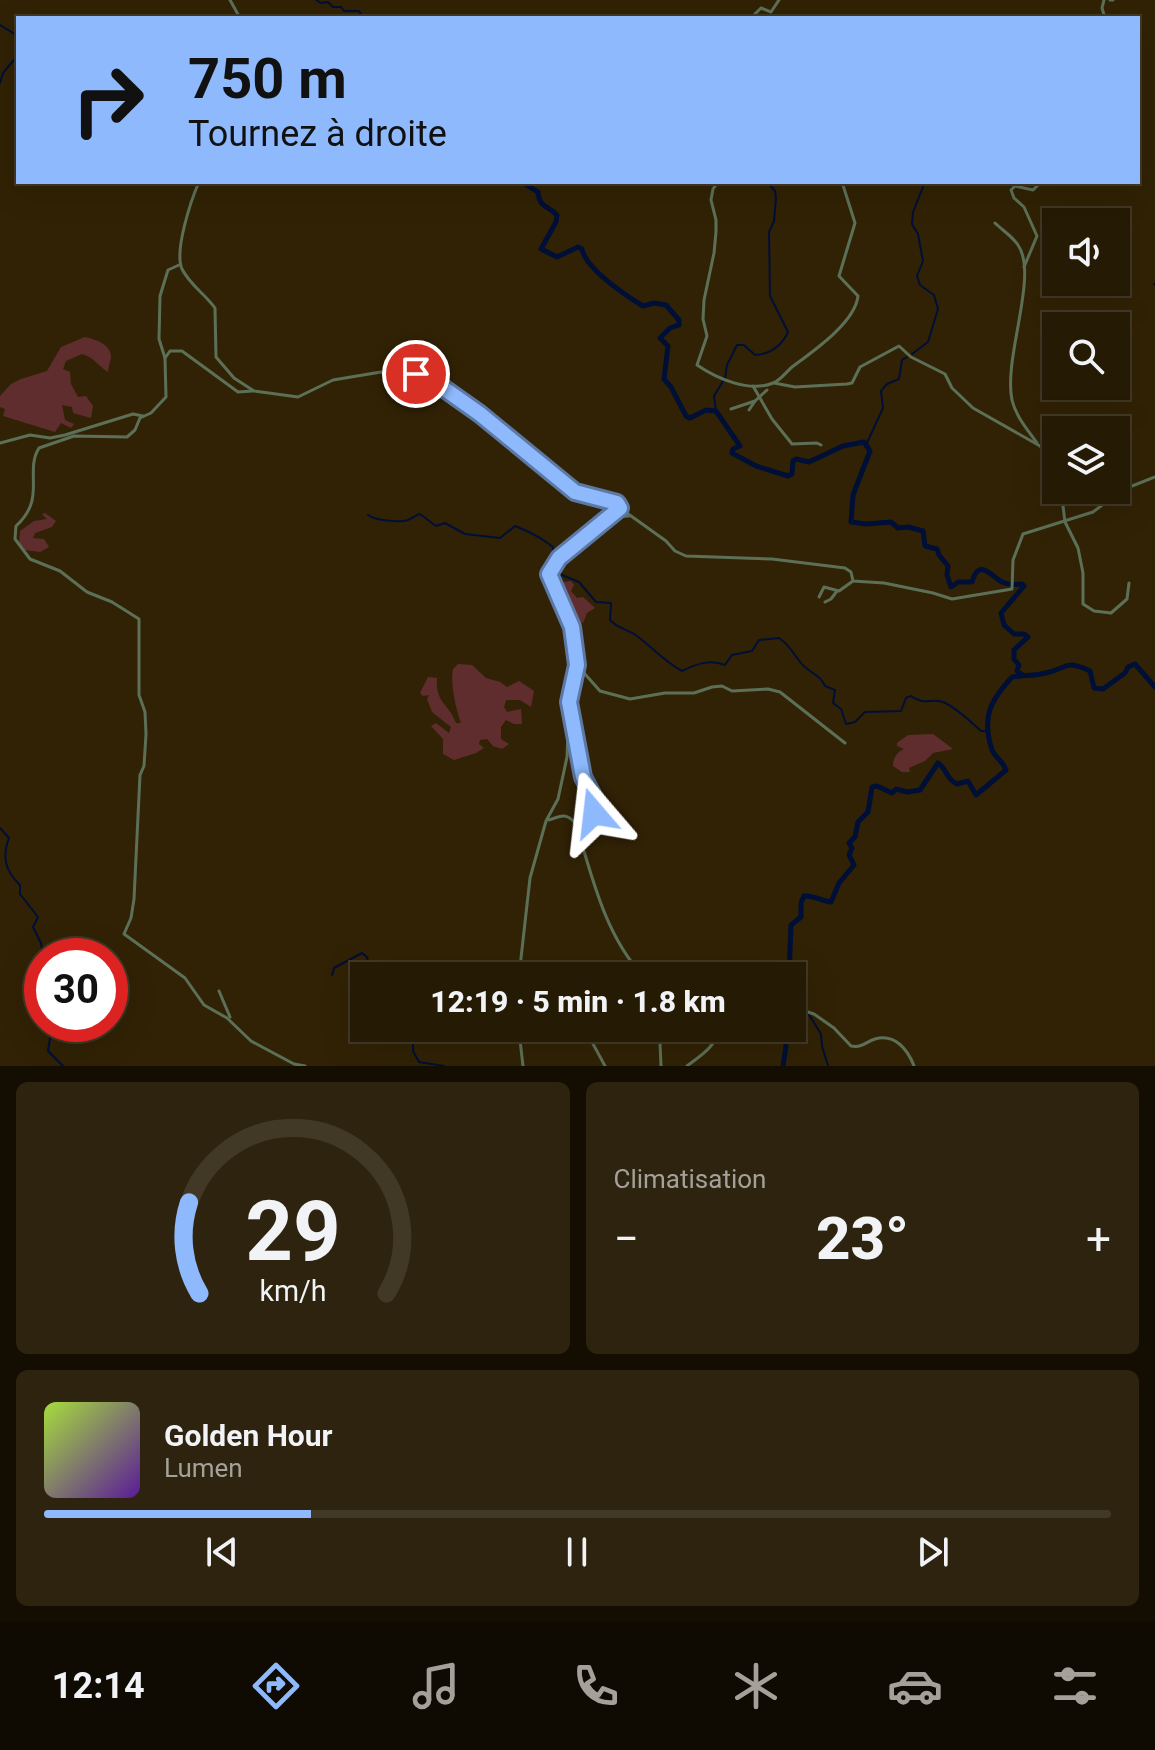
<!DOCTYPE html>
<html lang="fr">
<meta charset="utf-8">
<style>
body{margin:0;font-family:Roboto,sans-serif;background:#2d230e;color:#f1f3f6;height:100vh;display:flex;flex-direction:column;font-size:30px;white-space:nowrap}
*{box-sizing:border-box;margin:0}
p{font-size:26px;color:#a3a19a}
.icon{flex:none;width:44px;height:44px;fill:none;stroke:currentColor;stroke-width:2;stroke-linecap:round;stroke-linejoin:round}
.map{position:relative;height:1066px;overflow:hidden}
.drawer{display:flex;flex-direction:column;gap:16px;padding:16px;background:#140e02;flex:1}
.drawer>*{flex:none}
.top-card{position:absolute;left:16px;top:16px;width:1124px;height:168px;border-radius:0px;box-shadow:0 8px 32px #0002,0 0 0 2px #423826;background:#8eb9fc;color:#111;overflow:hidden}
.controls{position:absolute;left:1042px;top:208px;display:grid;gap:16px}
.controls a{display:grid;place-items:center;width:88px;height:88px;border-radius:0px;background:#251a04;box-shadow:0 8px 32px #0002,0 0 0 2px #423826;font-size:40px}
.speed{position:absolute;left:24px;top:938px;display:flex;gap:16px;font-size:40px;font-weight:700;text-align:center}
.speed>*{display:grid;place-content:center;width:104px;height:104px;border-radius:50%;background:#251a04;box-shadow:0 8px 32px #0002,0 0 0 2px #423826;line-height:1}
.speed .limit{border:12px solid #d22;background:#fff;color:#111}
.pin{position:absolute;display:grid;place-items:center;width:68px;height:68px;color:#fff;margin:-34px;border:4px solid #fff;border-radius:50%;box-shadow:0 2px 8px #0007}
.me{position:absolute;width:88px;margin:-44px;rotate:343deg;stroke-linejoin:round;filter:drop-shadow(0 0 6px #0008)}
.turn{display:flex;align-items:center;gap:28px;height:168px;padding:0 40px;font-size:36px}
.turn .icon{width:104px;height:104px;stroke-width:2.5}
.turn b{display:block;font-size:56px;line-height:68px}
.big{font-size:60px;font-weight:800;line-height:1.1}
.drawer .card{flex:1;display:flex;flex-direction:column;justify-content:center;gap:12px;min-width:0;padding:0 28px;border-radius:12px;background:#2d230e}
.drawer .dial{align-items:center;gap:0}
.dial svg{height:208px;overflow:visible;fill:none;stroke:#423826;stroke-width:7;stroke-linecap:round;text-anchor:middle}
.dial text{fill:#f1f3f6;stroke:none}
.song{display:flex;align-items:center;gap:24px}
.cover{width:96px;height:96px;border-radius:12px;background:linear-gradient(135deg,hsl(80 70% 55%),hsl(270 70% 35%))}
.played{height:8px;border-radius:4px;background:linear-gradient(90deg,#8eb9fc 25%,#423826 25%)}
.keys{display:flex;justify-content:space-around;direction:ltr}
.heat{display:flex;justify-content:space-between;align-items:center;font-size:44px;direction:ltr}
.drawer .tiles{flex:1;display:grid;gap:16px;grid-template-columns:1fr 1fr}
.card:last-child{grid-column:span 2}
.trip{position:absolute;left:350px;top:962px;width:456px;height:80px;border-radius:0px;background:#251a04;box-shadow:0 8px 32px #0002,0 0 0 2px #423826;font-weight:800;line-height:80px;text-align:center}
.tab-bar{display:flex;height:128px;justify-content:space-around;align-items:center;background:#0f0a02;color:#a3a19a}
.tab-bar .icon{width:56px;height:56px}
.tab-bar .current{color:#8eb9fc}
.tab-bar b{font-size:36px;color:#f1f3f6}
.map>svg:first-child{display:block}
.green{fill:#602d2e}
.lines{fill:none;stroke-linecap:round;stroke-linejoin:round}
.stream{stroke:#000f36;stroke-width:2}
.river{stroke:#000f36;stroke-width:5}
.minor{stroke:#5c7057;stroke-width:3}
.route-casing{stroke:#5c78a4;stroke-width:20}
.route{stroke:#8eb9fc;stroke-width:14}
</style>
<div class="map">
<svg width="1155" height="1066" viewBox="0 0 1155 1066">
<rect width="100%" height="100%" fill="#312205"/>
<g class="green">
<path d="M 85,337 C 94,339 112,344 111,358 C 110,363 108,367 108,372 C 98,366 94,357 82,354 L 66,361 L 63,369 L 70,372 L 71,384 L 78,397 L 86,396 L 93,406 L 91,418 L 73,413 L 72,407 L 62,405 L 65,420 L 74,424 L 71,428 L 61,423 L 55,432 L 3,416 L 5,409 L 0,407 L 0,396 L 11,384 L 21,379 L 47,371 L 61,347 Z"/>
<path d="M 45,513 L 56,521 L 52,527 L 35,533 L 33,538 L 44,539 L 49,547 L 40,552 L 24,550 L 19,543 L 20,531 L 34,521 L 47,519 L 42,514 Z"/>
<path d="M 571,581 L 574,585 L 571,591 L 577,598 L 583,597 L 595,608 L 587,613 L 583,623 L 572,619 L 560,594 L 558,583 Z"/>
<path d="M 458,664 L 472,665 L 486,678 L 500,682 L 507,687 L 519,681 L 534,691 L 531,707 L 520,700 L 506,700 L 504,707 L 507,712 L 521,709 L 522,724 L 514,724 L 506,720 L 501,727 L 501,739 L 509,744 L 502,749 L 493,746 L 487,739 L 480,740 L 479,744 L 484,748 L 476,753 L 454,760 L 443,754 L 443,739 L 431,726 L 436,723 L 449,733 L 451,727 L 432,712 L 427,699 L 429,695 L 423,696 L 420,693 L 428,677 L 437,678 C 435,703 449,704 456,723 L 461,723 C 456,709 450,684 453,669 Z"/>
<path d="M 933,734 L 953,749 L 933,753 L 925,761 L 909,768 L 910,772 L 902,772 L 893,766 C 893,758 897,752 904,749 L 897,746 L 897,743 L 908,735 Z"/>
</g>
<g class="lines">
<g class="stream">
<path d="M 316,0 L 321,3 L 328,2 L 333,7 L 341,7 L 344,11 L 359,11 L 363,18"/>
<path d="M 0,25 L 18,36"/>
<path d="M 0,83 L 3,73 L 18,55"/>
<path d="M 1154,284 L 1155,285"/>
<path d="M 912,354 L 928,342 L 938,309 L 934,295 L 920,285 L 917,276 L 923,261 L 918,234 L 912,224 L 913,212 L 925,182"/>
<path d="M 725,378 L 727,365 L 737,345 L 744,345 L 755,355 C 770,354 781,347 788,332 L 770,296 L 769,232 L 774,221 L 776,198 L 775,191 L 767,182"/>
<path d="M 716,411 L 714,396 L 723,381"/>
<path d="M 866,445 L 883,408 L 881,391 L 887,384 L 899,379 L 902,360 L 907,357"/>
<path d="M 368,515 C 374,520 399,523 408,520 C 412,518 416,515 420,514 L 436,526 L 445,523 L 465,534 L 500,538 L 515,526 C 528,531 543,539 553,547 L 553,556 L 557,560 L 562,575 L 579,582 L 596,602 L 611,603 L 610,620 C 618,629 628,629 637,636 C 653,648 665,662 682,671 C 696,664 710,659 725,665 L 732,655 L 752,651 L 759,640 L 779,638 C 792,647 792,653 801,663 C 809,673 820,674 825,686 L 835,690 L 833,703 L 841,709 L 846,724 L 855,722 L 865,712 L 901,711 L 906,698 L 911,696 C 925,706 930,698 943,702 C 957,708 970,721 981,731 L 988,731"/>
<path d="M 0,828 L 9,838 C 2,857 5,871 20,885 L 20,894 L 38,917 L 33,927 L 41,943 L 43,956"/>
<path d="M 332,975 L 334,968 L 362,953 L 367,957 L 371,976"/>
<path d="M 42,986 L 42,1005"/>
<path d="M 808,1013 L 821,1034 L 822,1046 L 828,1066"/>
<path d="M 48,1024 L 51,1032 L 48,1051 L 63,1066"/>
<path d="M 395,1028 L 403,1038 L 413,1042 L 413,1051 L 419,1062 L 444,1066"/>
</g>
<g class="river">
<path d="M 522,182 L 538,192 C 539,207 547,205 557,215 L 556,222 L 541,249 L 557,257 L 578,247 L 582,249 C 586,269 625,295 643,306 L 654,303 L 666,305 L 679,320 L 679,325 L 670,328 L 660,338 L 668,346 L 664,379 L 671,387 L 686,416 L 690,418 L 706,410 L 716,411 L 740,446 L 733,449 L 732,453 L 756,466 L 788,476 L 792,474 L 793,461 L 796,459 L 809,462 L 843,446 L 864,442 L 870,451 L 853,495 L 851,522 L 866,524 L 891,522 L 898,528 L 908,527 L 923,531 L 925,546 L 937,549 L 939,555 L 948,566 L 947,575 L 951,587 L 958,582 L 972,582 C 979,557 991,576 1002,582 C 1009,585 1015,585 1022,584 L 1024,586 L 1001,613 L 1004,625 L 1014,634 L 1024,634 L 1028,637 L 1014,650 L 1014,659 L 1019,665 L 1017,671 L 1023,675"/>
<path d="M 789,976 L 791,925 L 801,917 L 801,903 L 804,896 C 813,895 822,901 831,902 L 839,883 L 854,865 L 849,855 L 852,848 L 849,843 L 855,837 L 858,822 L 868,812 L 872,787 L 877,786 L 892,793 L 896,789 L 907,792 L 920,790 L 938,763 C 947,769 946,779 957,784 L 968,781 L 976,795 L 1006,770 C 1003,761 996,759 992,750 C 981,716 991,700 1012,677 C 1024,675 1035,676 1046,673 C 1070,668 1063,659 1090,671 L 1094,688 L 1103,689 L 1125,673 L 1128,667 L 1135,664 L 1155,687"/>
<path d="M 792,988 L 798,1004 L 792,1017"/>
<path d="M 783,1066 L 786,1046 L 785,1028"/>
</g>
<g class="minor">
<path d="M 230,0 L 240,18"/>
<path d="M 1104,0 L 1102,8 L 1105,18"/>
<path d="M 1110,0 L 1113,0"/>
<path d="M 751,18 L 761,8 L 771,12 L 779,0"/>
<path d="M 199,182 C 191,200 174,251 182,269 C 190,285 205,294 215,308 L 216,357 L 234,378 L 254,391 L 298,397 L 333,380 L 381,372 L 416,374 L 432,380 L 480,414 L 575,492 L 617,503 L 620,508 L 666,541 L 675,551 L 686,556 L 772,559 L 845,568 L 851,572 L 853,581 L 884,583 L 933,593 L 952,599 L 1012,589 L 1013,560 L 1023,534 L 1093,512 L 1122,490 L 1155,477"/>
<path d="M 718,182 L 713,189 L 711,200 L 716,220 L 716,232 L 714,253 L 704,300 L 703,319 L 707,336 L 697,365 C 716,378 749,393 773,383 C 780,381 786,372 792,367 C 812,352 855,323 858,296 L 839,276 L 855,223 L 842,182"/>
<path d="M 995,223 C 1002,230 1012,236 1018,245 C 1039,275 1003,358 1012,400 C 1016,417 1028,430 1037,443"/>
<path d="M 179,265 L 168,270 L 160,296 L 159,339 L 165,358 L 166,397 L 151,413 L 140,418 L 135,430 L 127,437 L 74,436 L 39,448 C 24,472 47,498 16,526 L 15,539 L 30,559 L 60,571 L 87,592 L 112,602 L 139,619 L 139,695 L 145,712 L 146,734 L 144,766 L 140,775 L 134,899 L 131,918 L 124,934 L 185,978 L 204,1005 L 227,1018 L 251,1041 L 294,1064 L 305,1066"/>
<path d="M 1024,267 L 1037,236 L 1024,207 L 1014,198 L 1011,190 L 1015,186 L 1033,190 L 1041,182"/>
<path d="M 165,358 L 170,351 L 182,351 L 238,392 L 252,391"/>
<path d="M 774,383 L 795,387 L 847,384 L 852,383 L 860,367 L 899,346 L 911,357 L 945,374 L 952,388 L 973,408 L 1040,446 L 1056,470"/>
<path d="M 753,386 L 772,419 L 792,444 L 817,443 L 821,445"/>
<path d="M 731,409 L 755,401"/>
<path d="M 749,410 L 755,401 L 767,390"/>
<path d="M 0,443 L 30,435 L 50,438 L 65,435 L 133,414 L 143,416"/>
<path d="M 1061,490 L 1065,522 L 1078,548 L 1083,573 L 1083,604 L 1094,611 L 1111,613 L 1127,599 L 1129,583"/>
<path d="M 612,517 L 629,516"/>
<path d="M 819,597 L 824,587 L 839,591 L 853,581"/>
<path d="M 825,602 L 831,599 L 837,591"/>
<path d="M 577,665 L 600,691 L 630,699 L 665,693 L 694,693 L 712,687 L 722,686 L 732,691 L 768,689 L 780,692 L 845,743"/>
<path d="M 570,706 L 583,777 L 595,800 L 594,813 L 580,838"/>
<path d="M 549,820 C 562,815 567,813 576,824 C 592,877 605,935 643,976"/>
<path d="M 519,976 L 530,878 L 546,821 L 558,799 L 567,757 L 569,702 L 577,665 L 572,627 L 549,574 L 550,570 L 574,545 L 619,509"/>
<path d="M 219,991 L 230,1017"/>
<path d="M 792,1007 L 814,1014 L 834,1028 L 851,1046 C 863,1048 865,1042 875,1039 C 895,1033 908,1050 914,1066"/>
<path d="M 578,1028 L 592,1042 L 605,1066"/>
<path d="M 523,1066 L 520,1040 L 524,1028"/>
<path d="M 661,1066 L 660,1043 L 664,1028"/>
<path d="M 687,1066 C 701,1055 716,1047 719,1028"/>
</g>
</g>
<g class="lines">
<defs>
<path id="route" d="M 416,374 L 432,380 L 480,414 L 575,492 L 617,503 L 620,508 L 559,558 L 549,574 L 572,627 L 577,665 L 569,702 L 583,777 L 595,800 L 594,813"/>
</defs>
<use href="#route" class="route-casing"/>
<use href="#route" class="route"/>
</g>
</svg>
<div class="controls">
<a><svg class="icon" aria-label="sound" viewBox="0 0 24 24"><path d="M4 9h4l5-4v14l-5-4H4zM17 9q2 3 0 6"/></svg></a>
<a><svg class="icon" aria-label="search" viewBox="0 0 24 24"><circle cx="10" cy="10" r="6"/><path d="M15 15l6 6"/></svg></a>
<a><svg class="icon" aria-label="layers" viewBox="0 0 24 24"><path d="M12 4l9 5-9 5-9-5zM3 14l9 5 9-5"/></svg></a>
</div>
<div class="speed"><div class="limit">30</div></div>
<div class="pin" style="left:416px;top:374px;background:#d93025"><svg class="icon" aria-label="arrive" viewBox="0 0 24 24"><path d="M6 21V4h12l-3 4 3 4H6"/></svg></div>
<svg class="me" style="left:594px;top:813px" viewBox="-20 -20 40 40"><path d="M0-17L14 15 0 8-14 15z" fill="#8eb9fc" stroke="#fff" stroke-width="4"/></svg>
<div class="trip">12:19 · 5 min · 1.8 km</div>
<div class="top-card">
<div class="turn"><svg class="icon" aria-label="right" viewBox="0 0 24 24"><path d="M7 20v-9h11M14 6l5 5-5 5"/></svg><div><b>750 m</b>Tournez à droite</div></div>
</div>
</div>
<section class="drawer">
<div class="tiles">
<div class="card dial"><svg viewBox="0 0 100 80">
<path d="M14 69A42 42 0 1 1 86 69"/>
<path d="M14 69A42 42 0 0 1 10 34" stroke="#8eb9fc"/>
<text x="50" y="56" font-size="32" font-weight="700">29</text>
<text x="50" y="72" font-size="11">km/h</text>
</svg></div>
<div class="card"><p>Climatisation</p>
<div class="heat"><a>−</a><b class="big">23°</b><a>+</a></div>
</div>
<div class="card">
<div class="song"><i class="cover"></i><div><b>Golden Hour</b><p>Lumen</p></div></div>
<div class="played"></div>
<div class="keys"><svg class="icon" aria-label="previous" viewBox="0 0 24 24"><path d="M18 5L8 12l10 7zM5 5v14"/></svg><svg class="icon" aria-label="pause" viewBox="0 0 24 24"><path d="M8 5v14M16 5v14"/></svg><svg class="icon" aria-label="next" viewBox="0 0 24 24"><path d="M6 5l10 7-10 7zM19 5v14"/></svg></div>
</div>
</div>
</section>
<nav class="tab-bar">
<b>12:14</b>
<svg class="icon current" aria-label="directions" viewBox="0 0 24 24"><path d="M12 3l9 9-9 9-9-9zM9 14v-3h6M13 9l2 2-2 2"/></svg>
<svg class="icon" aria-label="music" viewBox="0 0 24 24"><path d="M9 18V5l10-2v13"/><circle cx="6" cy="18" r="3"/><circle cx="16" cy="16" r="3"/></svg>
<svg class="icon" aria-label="phone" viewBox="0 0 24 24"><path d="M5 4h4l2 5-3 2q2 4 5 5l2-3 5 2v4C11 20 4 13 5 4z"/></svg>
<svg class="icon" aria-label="climate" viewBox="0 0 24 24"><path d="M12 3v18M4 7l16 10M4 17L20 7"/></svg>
<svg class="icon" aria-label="car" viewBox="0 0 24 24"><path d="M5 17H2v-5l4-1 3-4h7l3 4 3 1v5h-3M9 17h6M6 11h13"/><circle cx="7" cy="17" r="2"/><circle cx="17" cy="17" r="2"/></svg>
<svg class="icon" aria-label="filters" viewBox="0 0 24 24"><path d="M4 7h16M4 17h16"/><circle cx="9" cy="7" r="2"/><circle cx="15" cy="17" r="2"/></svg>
</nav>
